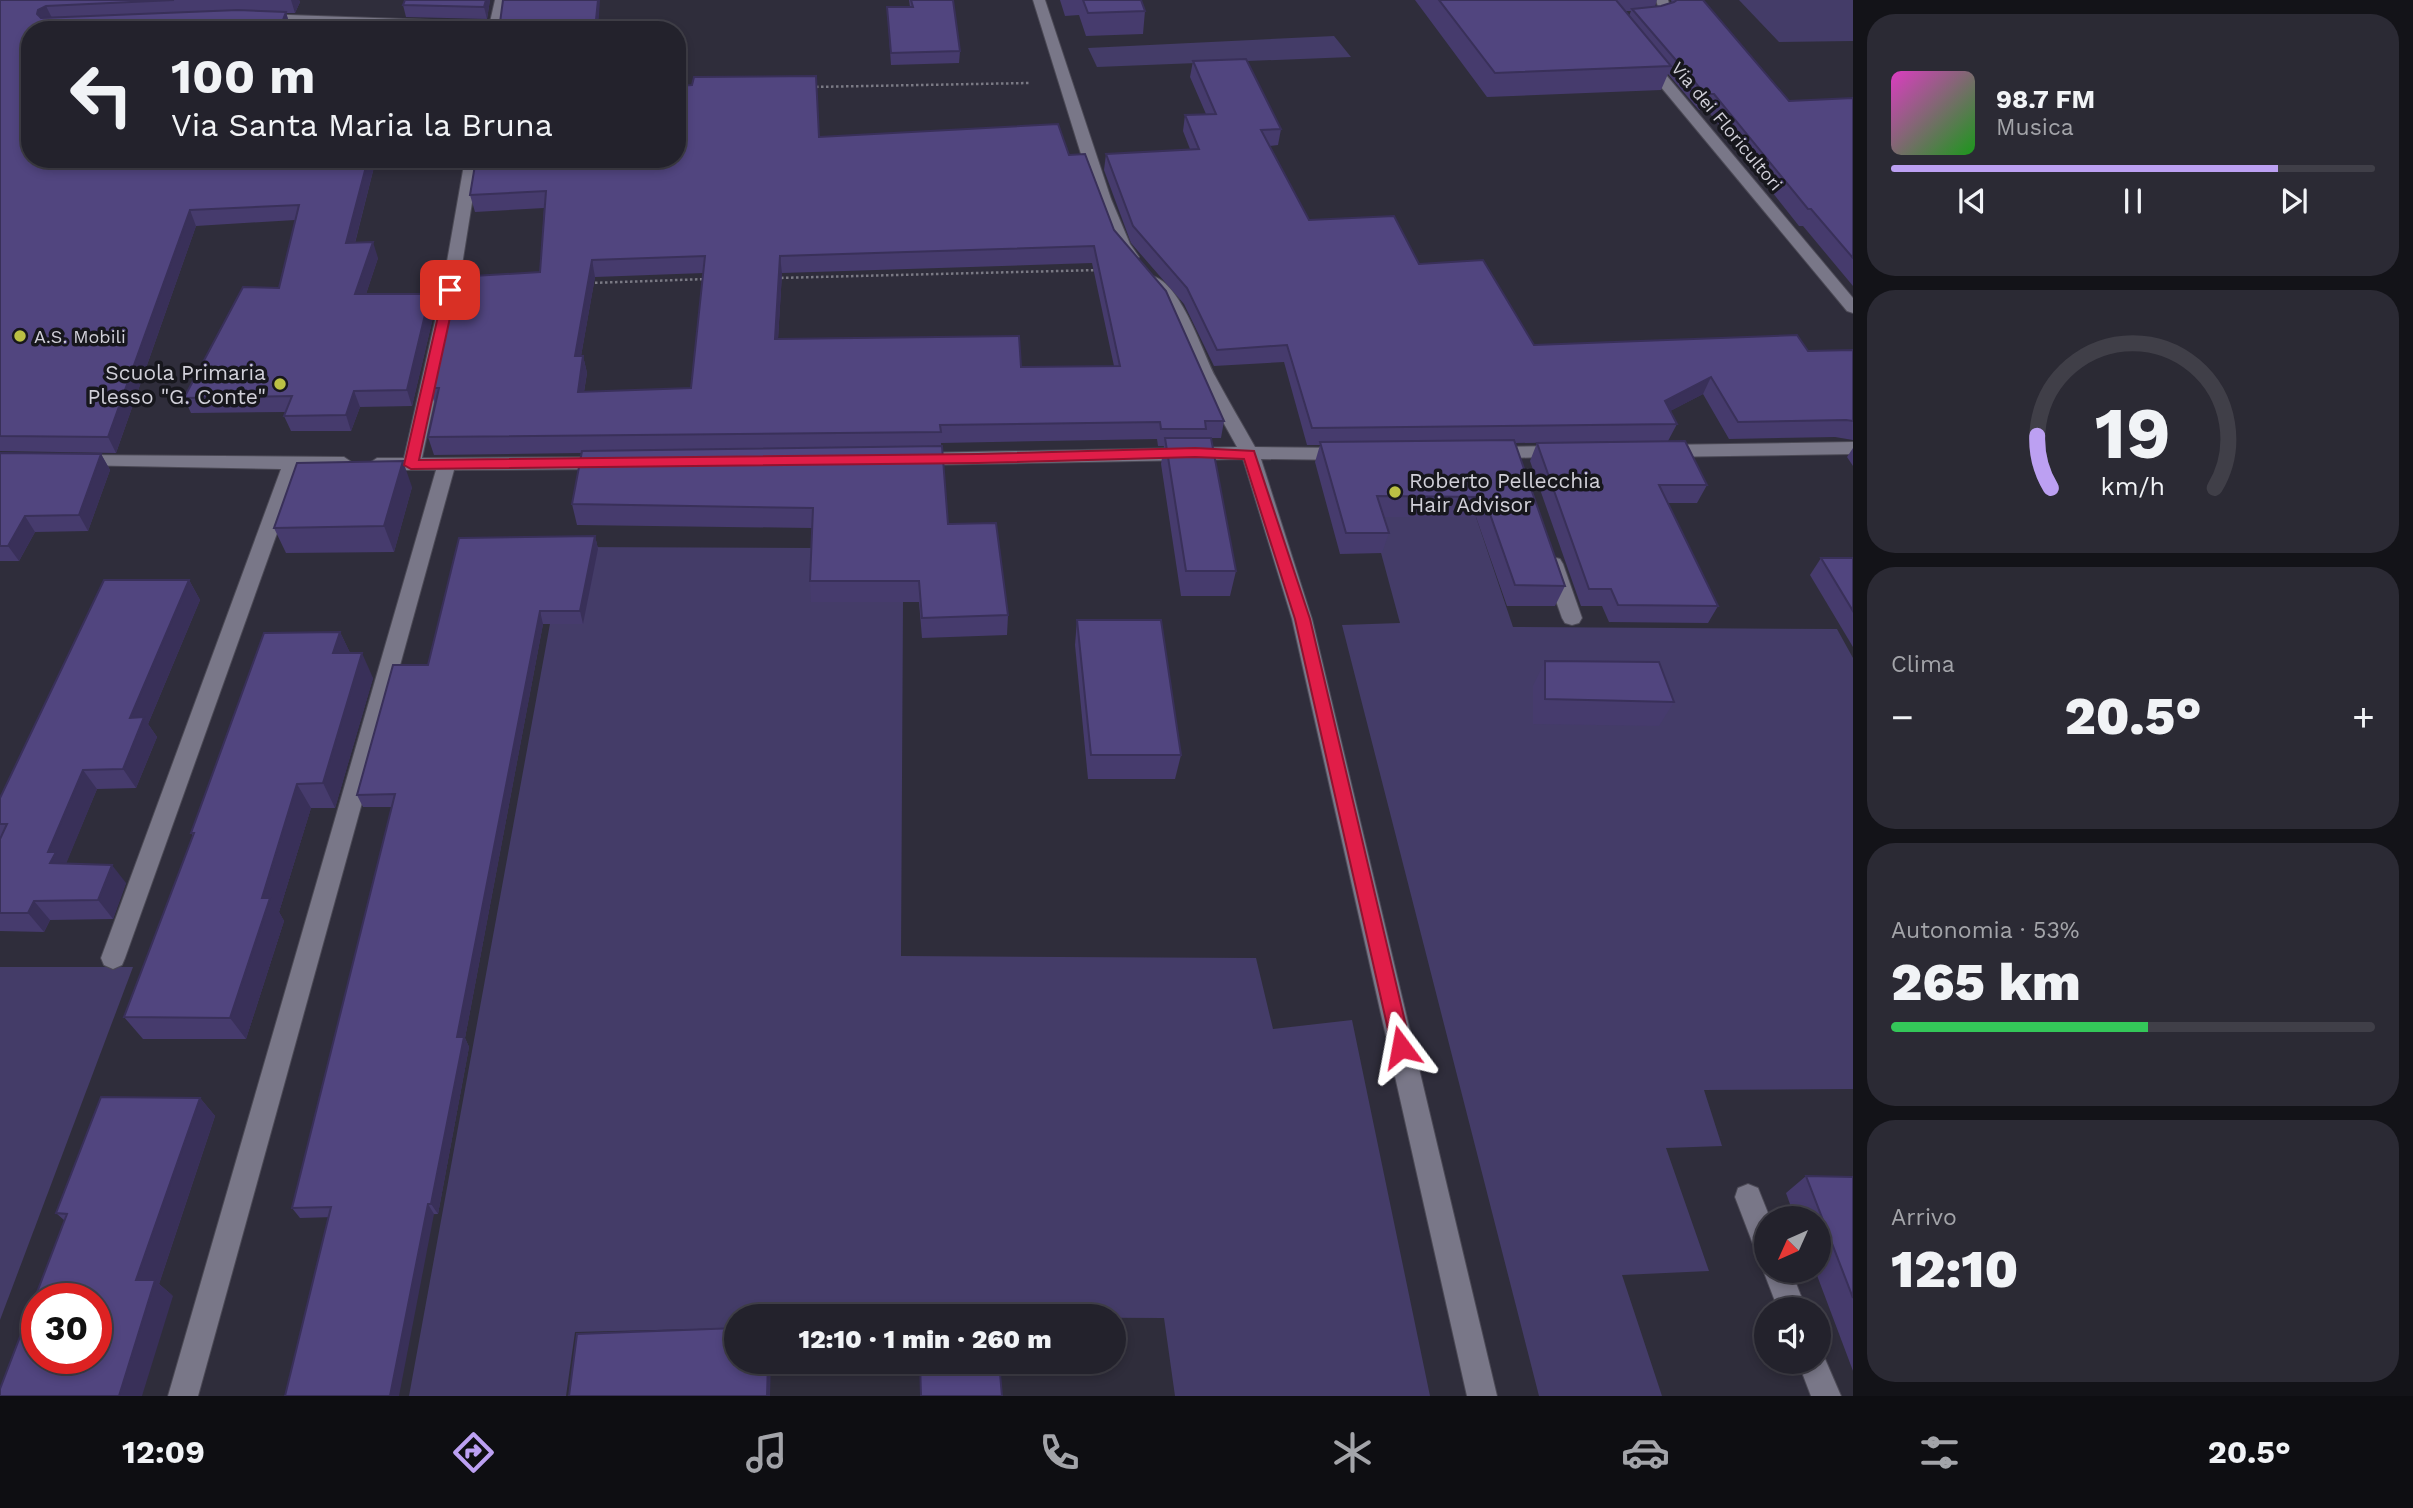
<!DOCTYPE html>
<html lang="it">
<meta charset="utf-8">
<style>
body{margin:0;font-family:"Work Sans",sans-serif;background:#2b2a34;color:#f1f3f6;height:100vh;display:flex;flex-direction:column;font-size:26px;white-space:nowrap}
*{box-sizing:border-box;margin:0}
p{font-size:23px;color:#a3a4a9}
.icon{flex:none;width:38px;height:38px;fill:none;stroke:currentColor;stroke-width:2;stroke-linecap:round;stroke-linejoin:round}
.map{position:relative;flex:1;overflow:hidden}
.side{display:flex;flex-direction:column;gap:14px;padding:14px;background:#131318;width:560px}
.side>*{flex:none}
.hud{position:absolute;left:21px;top:21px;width:665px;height:147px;border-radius:28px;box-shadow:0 4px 10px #0003,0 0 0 2px #403f48;background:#23222c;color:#f1f3f6;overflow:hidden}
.needle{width:46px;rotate:225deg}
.tools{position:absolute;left:1754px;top:1206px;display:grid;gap:14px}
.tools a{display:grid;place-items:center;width:77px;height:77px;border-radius:50%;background:#23222c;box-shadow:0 4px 10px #0003,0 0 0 2px #403f48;font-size:35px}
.speed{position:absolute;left:21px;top:1283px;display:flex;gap:14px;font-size:35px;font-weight:700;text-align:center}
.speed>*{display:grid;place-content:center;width:91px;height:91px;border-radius:50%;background:#23222c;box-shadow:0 4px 10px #0003,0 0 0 2px #403f48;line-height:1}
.speed .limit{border:10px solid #d22;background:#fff;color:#111}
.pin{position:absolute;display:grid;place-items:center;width:60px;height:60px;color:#fff;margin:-30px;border-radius:14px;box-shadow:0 4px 10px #0006}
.me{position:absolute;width:77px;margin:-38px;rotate:347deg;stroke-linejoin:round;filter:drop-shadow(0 0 5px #0008)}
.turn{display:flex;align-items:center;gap:24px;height:147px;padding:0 35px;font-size:32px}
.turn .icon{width:91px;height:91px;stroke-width:2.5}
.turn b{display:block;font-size:49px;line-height:60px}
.big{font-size:52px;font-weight:800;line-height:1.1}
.side .widget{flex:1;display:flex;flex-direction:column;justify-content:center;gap:10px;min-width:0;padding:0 24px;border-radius:28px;background:#2b2a34}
.side .dial{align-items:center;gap:0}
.dial svg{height:182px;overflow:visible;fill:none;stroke:#403f48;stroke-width:7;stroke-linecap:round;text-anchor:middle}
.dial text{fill:#f1f3f6;stroke:none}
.song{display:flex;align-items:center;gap:21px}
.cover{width:84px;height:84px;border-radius:10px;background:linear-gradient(135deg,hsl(310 70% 55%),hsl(120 70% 35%))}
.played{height:7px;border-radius:4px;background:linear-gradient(90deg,#bca0f2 80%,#403f48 80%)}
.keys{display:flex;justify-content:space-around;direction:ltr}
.heat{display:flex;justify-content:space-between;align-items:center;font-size:38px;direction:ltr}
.charge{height:10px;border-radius:5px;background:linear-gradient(90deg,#34c759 53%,#403f48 0)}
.trip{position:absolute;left:724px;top:1304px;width:402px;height:70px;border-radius:35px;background:#23222c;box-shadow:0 4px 10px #0003,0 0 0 2px #403f48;font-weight:800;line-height:70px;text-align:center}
.tab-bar{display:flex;height:112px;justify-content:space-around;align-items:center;background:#0e0e12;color:#a3a4a9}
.tab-bar .icon{width:49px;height:49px}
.tab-bar .selected{color:#bca0f2}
.tab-bar b{font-size:32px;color:#f1f3f6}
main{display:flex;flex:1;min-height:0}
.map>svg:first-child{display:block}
.green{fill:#443c68}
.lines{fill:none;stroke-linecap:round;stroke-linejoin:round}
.minor-casing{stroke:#4b4955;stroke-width:2}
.path{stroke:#7a7984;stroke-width:2.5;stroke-dasharray:2.5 2.5;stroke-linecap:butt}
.minor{fill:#797788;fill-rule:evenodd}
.wall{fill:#463b6d;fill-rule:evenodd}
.shaded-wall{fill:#393059}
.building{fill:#51457f;stroke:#393059;stroke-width:2;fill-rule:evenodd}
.route{fill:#e11d48;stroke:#92132f;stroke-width:2}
.poi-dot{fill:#bbc044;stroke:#17171d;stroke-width:2.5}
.labels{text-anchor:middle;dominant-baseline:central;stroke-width:7;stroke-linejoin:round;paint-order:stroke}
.far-street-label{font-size:18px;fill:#d1d0d9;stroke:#17171d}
.far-poi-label{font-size:18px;fill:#d1d0d9;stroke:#17171d;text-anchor:start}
.poi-label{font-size:21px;fill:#d1d0d9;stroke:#17171d;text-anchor:end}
</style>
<main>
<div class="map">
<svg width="1853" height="1396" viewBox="0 0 1853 1396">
<rect width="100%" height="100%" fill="#2f2d3b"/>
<g class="green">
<path d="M 1739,0 L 1853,0 L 1853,41 L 1779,42 Z"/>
<path d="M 297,23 L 439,30 L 294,30 Z"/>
<path d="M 1334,36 L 1351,57 L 1097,67 L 1088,48 Z"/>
<path d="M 1371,516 L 1476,517 L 1513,627 L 1837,629 L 1853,658 L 1853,1089 L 1704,1090 L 1722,1146 L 1666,1148 L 1709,1271 L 1622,1275 L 1662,1396 L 1539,1396 L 1342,625 L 1400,623 Z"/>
<path d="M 564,547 L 814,548 L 812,602 L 903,602 L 901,956 L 1256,958 L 1273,1029 L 1352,1020 L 1430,1396 L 1175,1396 L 1164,1318 L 737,1316 L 737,1328 L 575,1332 L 566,1396 L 409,1396 Z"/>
<path d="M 0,967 L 133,967 L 0,1320 Z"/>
</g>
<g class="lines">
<defs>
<g id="minor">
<path d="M 495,0 L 507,0 L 502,30 L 260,22 L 254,18 L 260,14 L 490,22 Z"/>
<path d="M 1033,0 L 1045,0 L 1111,199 L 1130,244 L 1139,257 L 1137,260 L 1125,260 L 1114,245 L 1095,199 Z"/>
<path d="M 1656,0 L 1668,0 L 1672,12 L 1671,15 L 1642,19 L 1642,13 L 1659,10 Z"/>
<path d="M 1646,56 L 1651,57 L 1853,298 L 1853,313 L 1847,311 L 1641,63 L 1641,57 Z"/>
<path d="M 465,159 L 479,159 L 458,290 L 422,458 L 607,457 L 616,463 L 607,469 L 454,470 L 198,1396 L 168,1396 L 436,470 L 377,470 L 368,464 L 377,458 L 404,458 L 442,290 Z"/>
<path d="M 1152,276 C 1181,283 1202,351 1215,376 C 1228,400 1242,424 1255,447 L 1345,448 L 1354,454 L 1345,460 L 1261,459 L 1312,619 L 1497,1396 L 1467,1396 L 1292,619 L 1243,459 L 916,465 L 907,459 L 916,453 L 1237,447 L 1197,375 L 1166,306 L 1144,281 Z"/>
<path d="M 1853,442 L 1853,454 L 1661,457 L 1652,451 L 1661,445 Z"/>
<path d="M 1562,446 L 1571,452 L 1568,456 L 1489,459 L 1480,453 L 1489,447 Z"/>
<path d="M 79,455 L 344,457 L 353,463 L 344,469 L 300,469 L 125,958 L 122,965 L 113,969 L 104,965 L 101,958 L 281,469 L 73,465 L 70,461 Z"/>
<path d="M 1553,557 L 1560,559 L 1563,564 L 1582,618 L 1579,623 L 1572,625 L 1565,623 L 1562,618 L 1543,564 L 1546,559 Z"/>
<path d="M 1748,1184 L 1758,1188 L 1770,1218 L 1766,1218 L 1766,1256 L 1756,1252 L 1735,1197 L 1738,1188 Z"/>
<path d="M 1766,1264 L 1766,1270 L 1791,1270 L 1806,1309 L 1778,1309 L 1763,1270 Z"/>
<path d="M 1818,1350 L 1822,1352 L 1841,1396 L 1811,1396 L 1798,1362 L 1818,1362 Z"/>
</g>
</defs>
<use href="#minor" class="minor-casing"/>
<g class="path">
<path d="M 811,87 L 1030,83"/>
<path d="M 776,278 L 1099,270"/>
<path d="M 590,283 L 708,279"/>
</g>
<use href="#minor" class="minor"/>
</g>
<g class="wall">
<path d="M 0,0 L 299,0 L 300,2 L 295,13 L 286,13 L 290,26 L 30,30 L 376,159 L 355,243 L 378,258 L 366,294 L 430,294 L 435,309 L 412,406 L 360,407 L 351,431 L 291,431 L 284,416 L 286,412 L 191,413 L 184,398 L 279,288 L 295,220 L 196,226 L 116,453 L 0,451 Z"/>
<path d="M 490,0 L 487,19 L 406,17 L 403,5 Z"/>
<path d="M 909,0 L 953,0 L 960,51 L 959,63 L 891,65 L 887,7 L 910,7 Z"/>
<path d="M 1060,0 L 1141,0 L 1145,11 L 1143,34 L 1086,36 L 1079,15 L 1065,16 Z"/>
<path d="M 1415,0 L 1657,0 L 1655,7 L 1661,6 L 1672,3 L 1671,0 L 1703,0 L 1789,101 L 1853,98 L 1853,286 L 1803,226 L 1799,226 L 1707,110 L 1699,110 L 1668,74 L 1661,90 L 1487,97 ZM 1625,11 L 1631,11 L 1629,16 Z"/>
<path d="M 1193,61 L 1281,129 L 1278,145 L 1269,146 L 1309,220 L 1419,264 L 1534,345 L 1808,351 L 1853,350 L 1853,440 L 1835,437 L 1729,439 L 1703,394 L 1670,411 L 1677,424 L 1668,441 L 1515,443 L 1565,586 L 1555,606 L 1507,606 L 1476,517 L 1384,517 L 1389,533 L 1382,553 L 1340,554 L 1315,462 L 1320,445 L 1307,445 L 1284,362 L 1214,366 L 1184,304 L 1131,243 L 1104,170 L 1106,154 L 1190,149 L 1183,131 L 1185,115 L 1206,114 L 1190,77 Z"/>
<path d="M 819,137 L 1069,155 L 1114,230 L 1224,421 L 1221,438 L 1211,438 L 1236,571 L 1230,596 L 1181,596 L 1161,464 L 1164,446 L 1158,446 L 1157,439 L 941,443 L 948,524 L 1008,615 L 1007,635 L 922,638 L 919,602 L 811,602 L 810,581 L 812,528 L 577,525 L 572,504 L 581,453 L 434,455 L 428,437 L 435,405 L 430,388 L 540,272 L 544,208 L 475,212 L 470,195 ZM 1092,263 L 1114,366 L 1021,367 L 778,339 L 782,273 ZM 704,273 L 691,388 L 584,392 L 587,373 L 583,356 L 581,356 L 595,277 Z"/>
<path d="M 1537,443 L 1707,485 L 1697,503 L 1668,503 L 1718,606 L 1708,623 L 1609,622 L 1602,606 L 1581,606 L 1530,461 Z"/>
<path d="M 1853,448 L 1853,466 L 1847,457 Z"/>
<path d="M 0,453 L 101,454 L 110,470 L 88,531 L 35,532 L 19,561 L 0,561 Z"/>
<path d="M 412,487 L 394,552 L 286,553 L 274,528 Z"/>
<path d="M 595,536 L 598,549 L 583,624 L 543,624 L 465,1038 L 469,1047 L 438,1214 L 300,1218 L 292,1208 L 392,807 L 363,807 L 357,795 L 428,665 Z"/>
<path d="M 1821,558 L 1853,558 L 1853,647 L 1810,575 Z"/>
<path d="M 189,580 L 200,600 L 148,724 L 157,737 L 136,788 L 97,789 L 66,863 L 126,883 L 113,919 L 50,920 L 44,932 L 0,931 L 0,798 Z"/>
<path d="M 1077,620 L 1181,755 L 1175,779 L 1088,779 L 1075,645 Z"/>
<path d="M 340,632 L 350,653 L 373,678 L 335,808 L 311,808 L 279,912 L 284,921 L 246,1039 L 143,1039 L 124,1017 L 193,836 L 191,833 Z"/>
<path d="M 1545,661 L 1674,702 L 1659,726 L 1533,724 L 1533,686 Z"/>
<path d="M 200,1098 L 215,1116 L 159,1284 L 173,1296 L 64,1220 L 56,1213 Z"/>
<path d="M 1806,1176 L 1853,1177 L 1853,1371 L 1815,1270 L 1818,1270 L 1818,1218 L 1795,1218 L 1786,1193 Z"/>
</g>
<g class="shaded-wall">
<path d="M 291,0 L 299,0 L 300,2 L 295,13 Z"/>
<path d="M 486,0 L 490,0 L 487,19 L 484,7 Z"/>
<path d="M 598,0 L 600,0 L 598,30 L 595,30 Z"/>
<path d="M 46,6 L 53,20 L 45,25 L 37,14 L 38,10 Z"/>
<path d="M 286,12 L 290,26 L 289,30 L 279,30 Z"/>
<path d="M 368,159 L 376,159 L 351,258 L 346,243 Z"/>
<path d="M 190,210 L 196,226 L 116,453 L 108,437 Z"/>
<path d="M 373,242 L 378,258 L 361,309 L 355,294 Z"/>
<path d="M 780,256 L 782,273 L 777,357 L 775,339 Z"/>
<path d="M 592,260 L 595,277 L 578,373 L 575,356 Z"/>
<path d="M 430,294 L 435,309 L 412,406 L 407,390 Z"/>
<path d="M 583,356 L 587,373 L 581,409 L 578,392 Z"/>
<path d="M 1711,377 L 1703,394 L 1657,418 L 1665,401 Z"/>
<path d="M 354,391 L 360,407 L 351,431 L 346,415 Z"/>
<path d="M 101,454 L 110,470 L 88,531 L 79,515 Z"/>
<path d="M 403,461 L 412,487 L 394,552 L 384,526 Z"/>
<path d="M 25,516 L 35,532 L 19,561 L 8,546 Z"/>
<path d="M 595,536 L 598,549 L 583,624 L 580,611 Z"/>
<path d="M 189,580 L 200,600 L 148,724 L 157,737 L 136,788 L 123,769 L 130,718 Z"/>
<path d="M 540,611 L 543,624 L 465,1038 L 469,1047 L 438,1214 L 431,1204 L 457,1037 Z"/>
<path d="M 340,632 L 352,657 L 333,653 Z"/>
<path d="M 362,653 L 373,678 L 335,808 L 323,783 Z"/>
<path d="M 83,770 L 97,789 L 66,864 L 50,863 L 48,852 Z"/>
<path d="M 297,784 L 311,808 L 279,912 L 284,921 L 246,1039 L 230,1018 L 262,898 Z"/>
<path d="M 112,865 L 126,883 L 113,919 L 98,900 Z"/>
<path d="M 34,901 L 50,920 L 44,932 L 28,913 Z"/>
<path d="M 200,1098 L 215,1116 L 159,1284 L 173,1296 L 142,1396 L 119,1396 L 136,1280 Z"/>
<path d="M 428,1204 L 434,1214 L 399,1396 L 390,1396 Z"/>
<path d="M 768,1362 L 771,1362 L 770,1396 L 767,1396 Z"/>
</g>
<g class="building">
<path d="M 0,0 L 174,0 L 46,6 L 38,10 L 37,14 L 41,18 L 238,10 L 286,12 L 279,30 L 30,30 L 30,159 L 368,159 L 346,243 L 373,242 L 355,294 L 430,294 L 407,390 L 354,391 L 346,415 L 284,416 L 292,396 L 184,398 L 243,287 L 279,288 L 299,205 L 190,210 L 108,437 L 0,436 Z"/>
<path d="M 405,0 L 486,0 L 484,7 L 403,5 Z"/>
<path d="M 503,0 L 598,0 L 595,30 L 499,30 Z"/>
<path d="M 911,0 L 953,0 L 960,51 L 891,53 L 887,7 L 913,7 Z"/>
<path d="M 1083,0 L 1141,0 L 1145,11 L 1088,13 Z"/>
<path d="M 1439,0 L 1616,0 L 1671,66 L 1495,73 Z"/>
<path d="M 1677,0 L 1703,0 L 1789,101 L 1853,98 L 1853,258 L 1811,209 L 1808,209 L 1714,94 L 1705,94 L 1632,9 L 1661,6 L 1674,2 Z"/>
<path d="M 1246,59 L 1281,129 L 1261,130 L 1309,220 L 1394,216 L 1419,264 L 1483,260 L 1534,345 L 1797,335 L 1808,351 L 1853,350 L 1853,421 L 1846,420 L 1738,422 L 1711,377 L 1665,401 L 1677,424 L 1312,428 L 1287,345 L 1217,350 L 1187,288 L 1133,226 L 1106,154 L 1199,149 L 1185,115 L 1216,114 L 1193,61 Z"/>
<path d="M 816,76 L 819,137 L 1058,124 L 1069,155 L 1085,154 L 1114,230 L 1166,291 L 1224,421 L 1205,421 L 1206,429 L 1161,429 L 1160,422 L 940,425 L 941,432 L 428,437 L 439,388 L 430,388 L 457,277 L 540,272 L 546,191 L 470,195 L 476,159 L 677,159 L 677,86 L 692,85 L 694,77 ZM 1094,246 L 1120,366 L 1021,367 L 1019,336 L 775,339 L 780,256 ZM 705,256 L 691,388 L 578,392 L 583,356 L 575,356 L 592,260 Z"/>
<path d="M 1165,438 L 1211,438 L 1236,571 L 1186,571 Z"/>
<path d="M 1514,440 L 1565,586 L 1515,585 L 1484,497 L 1377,496 L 1389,533 L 1346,533 L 1320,442 Z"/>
<path d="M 1685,441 L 1707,485 L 1659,485 L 1718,606 L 1618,605 L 1611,589 L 1589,589 L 1537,443 Z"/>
<path d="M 942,446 L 948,524 L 996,523 L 1008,615 L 922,618 L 919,581 L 810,581 L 813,508 L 572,504 L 582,451 Z"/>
<path d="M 0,453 L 101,454 L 79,515 L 25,516 L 8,546 L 0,546 Z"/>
<path d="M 403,461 L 384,526 L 274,528 L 297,463 Z"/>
<path d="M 595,536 L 580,611 L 540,611 L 457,1037 L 464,1037 L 431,1204 L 428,1204 L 390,1396 L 285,1396 L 331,1207 L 292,1208 L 395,794 L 357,795 L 393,665 L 428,665 L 459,538 Z"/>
<path d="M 1821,558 L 1853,558 L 1853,611 Z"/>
<path d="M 104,580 L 189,580 L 130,718 L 144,717 L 123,769 L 83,770 L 48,852 L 56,852 L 50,863 L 112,865 L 98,900 L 34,901 L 28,913 L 0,913 L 0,839 L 7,824 L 0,824 L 0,798 Z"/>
<path d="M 1077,620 L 1161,620 L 1181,755 L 1091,755 Z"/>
<path d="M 340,632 L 333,653 L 362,653 L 323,783 L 297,784 L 262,898 L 270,898 L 230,1018 L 124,1017 L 194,833 L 191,833 L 264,633 Z"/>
<path d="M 1545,661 L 1659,662 L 1674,702 L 1545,699 Z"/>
<path d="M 101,1097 L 200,1098 L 136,1280 L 155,1280 L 119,1396 L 0,1396 L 0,1389 L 67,1214 L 56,1213 ZM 37,1298 L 96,1298 L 96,1358 L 37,1358 Z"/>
<path d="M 1806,1176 L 1853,1177 L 1853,1298 Z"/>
<path d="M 737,1328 L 737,1362 L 768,1362 L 767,1396 L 569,1396 L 577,1334 Z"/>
<path d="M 920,1362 L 999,1362 L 1002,1396 L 921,1396 Z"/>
</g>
<path class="route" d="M 450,286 L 456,290 L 419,460 L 978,454 L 1195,448 L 1254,451 L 1310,619 L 1411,1047 L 1408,1054 L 1401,1056 L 1394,1054 L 1392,1047 L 1295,619 L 1244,459 L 1195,457 L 978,463 L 411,469 L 404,465 L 444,290 Z"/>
<g class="poi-dot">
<circle cx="20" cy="336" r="7"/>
<circle cx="280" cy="384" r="7"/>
<circle cx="1395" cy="492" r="7"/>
</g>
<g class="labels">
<g class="far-street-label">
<text transform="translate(1727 126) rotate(50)">Via dei Floricultori</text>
</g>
<g class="far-poi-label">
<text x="34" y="336">A.S. Mobili</text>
</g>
<g class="poi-label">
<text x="266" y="372">Scuola Primaria<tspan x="266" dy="24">Plesso "G. Conte"</tspan></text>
<text x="1409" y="480" text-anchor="start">Roberto Pellecchia<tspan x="1409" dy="24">Hair Advisor</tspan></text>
</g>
</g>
</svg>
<div class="tools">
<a><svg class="needle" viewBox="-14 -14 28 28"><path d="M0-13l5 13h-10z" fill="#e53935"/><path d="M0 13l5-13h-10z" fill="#a3a4a9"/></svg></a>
<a><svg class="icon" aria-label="sound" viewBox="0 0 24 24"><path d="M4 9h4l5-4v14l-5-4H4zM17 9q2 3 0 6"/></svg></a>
</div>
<div class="speed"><div class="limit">30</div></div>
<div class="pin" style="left:450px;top:290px;background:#d93025"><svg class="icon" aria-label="arrive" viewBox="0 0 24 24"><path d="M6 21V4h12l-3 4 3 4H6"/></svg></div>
<svg class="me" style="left:1401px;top:1047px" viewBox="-20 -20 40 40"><path d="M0-17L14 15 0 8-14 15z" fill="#e11d48" stroke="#fff" stroke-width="4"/></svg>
<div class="trip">12:10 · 1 min · 260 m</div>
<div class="hud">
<div class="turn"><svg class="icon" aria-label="left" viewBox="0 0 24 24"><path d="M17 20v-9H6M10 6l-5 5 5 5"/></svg><div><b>100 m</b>Via Santa Maria la Bruna</div></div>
</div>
</div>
<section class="side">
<div class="widget">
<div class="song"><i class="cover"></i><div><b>98.7 FM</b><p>Musica</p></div></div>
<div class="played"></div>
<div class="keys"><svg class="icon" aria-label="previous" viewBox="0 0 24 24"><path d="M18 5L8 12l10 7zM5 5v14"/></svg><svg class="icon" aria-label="pause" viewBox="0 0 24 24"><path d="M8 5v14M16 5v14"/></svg><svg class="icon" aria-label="next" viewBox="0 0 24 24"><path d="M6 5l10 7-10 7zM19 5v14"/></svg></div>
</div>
<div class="widget dial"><svg viewBox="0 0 100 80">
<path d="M14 69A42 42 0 1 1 86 69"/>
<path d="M14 69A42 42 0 0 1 8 46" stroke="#bca0f2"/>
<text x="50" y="56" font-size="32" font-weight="700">19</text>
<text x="50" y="72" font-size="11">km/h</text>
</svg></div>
<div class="widget"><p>Clima</p>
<div class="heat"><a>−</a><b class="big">20.5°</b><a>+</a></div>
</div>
<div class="widget"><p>Autonomia · 53%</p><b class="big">265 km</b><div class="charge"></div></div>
<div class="widget"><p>Arrivo</p><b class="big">12:10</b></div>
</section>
</main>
<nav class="tab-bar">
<b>12:09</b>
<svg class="icon selected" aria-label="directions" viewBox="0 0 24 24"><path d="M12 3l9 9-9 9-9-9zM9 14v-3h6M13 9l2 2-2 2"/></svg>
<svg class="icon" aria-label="music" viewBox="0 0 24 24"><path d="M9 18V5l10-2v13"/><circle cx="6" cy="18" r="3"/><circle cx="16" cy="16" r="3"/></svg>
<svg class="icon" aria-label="phone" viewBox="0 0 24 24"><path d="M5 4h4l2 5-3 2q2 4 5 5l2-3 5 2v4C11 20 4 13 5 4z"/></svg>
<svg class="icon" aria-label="climate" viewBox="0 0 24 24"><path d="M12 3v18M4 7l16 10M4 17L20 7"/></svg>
<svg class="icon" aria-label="car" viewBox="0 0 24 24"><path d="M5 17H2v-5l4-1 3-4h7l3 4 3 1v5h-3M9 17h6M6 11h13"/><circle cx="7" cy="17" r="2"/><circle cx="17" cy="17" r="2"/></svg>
<svg class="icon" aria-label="filters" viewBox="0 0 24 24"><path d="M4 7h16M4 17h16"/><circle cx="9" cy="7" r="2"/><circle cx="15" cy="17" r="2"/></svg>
<b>20.5°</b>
</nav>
